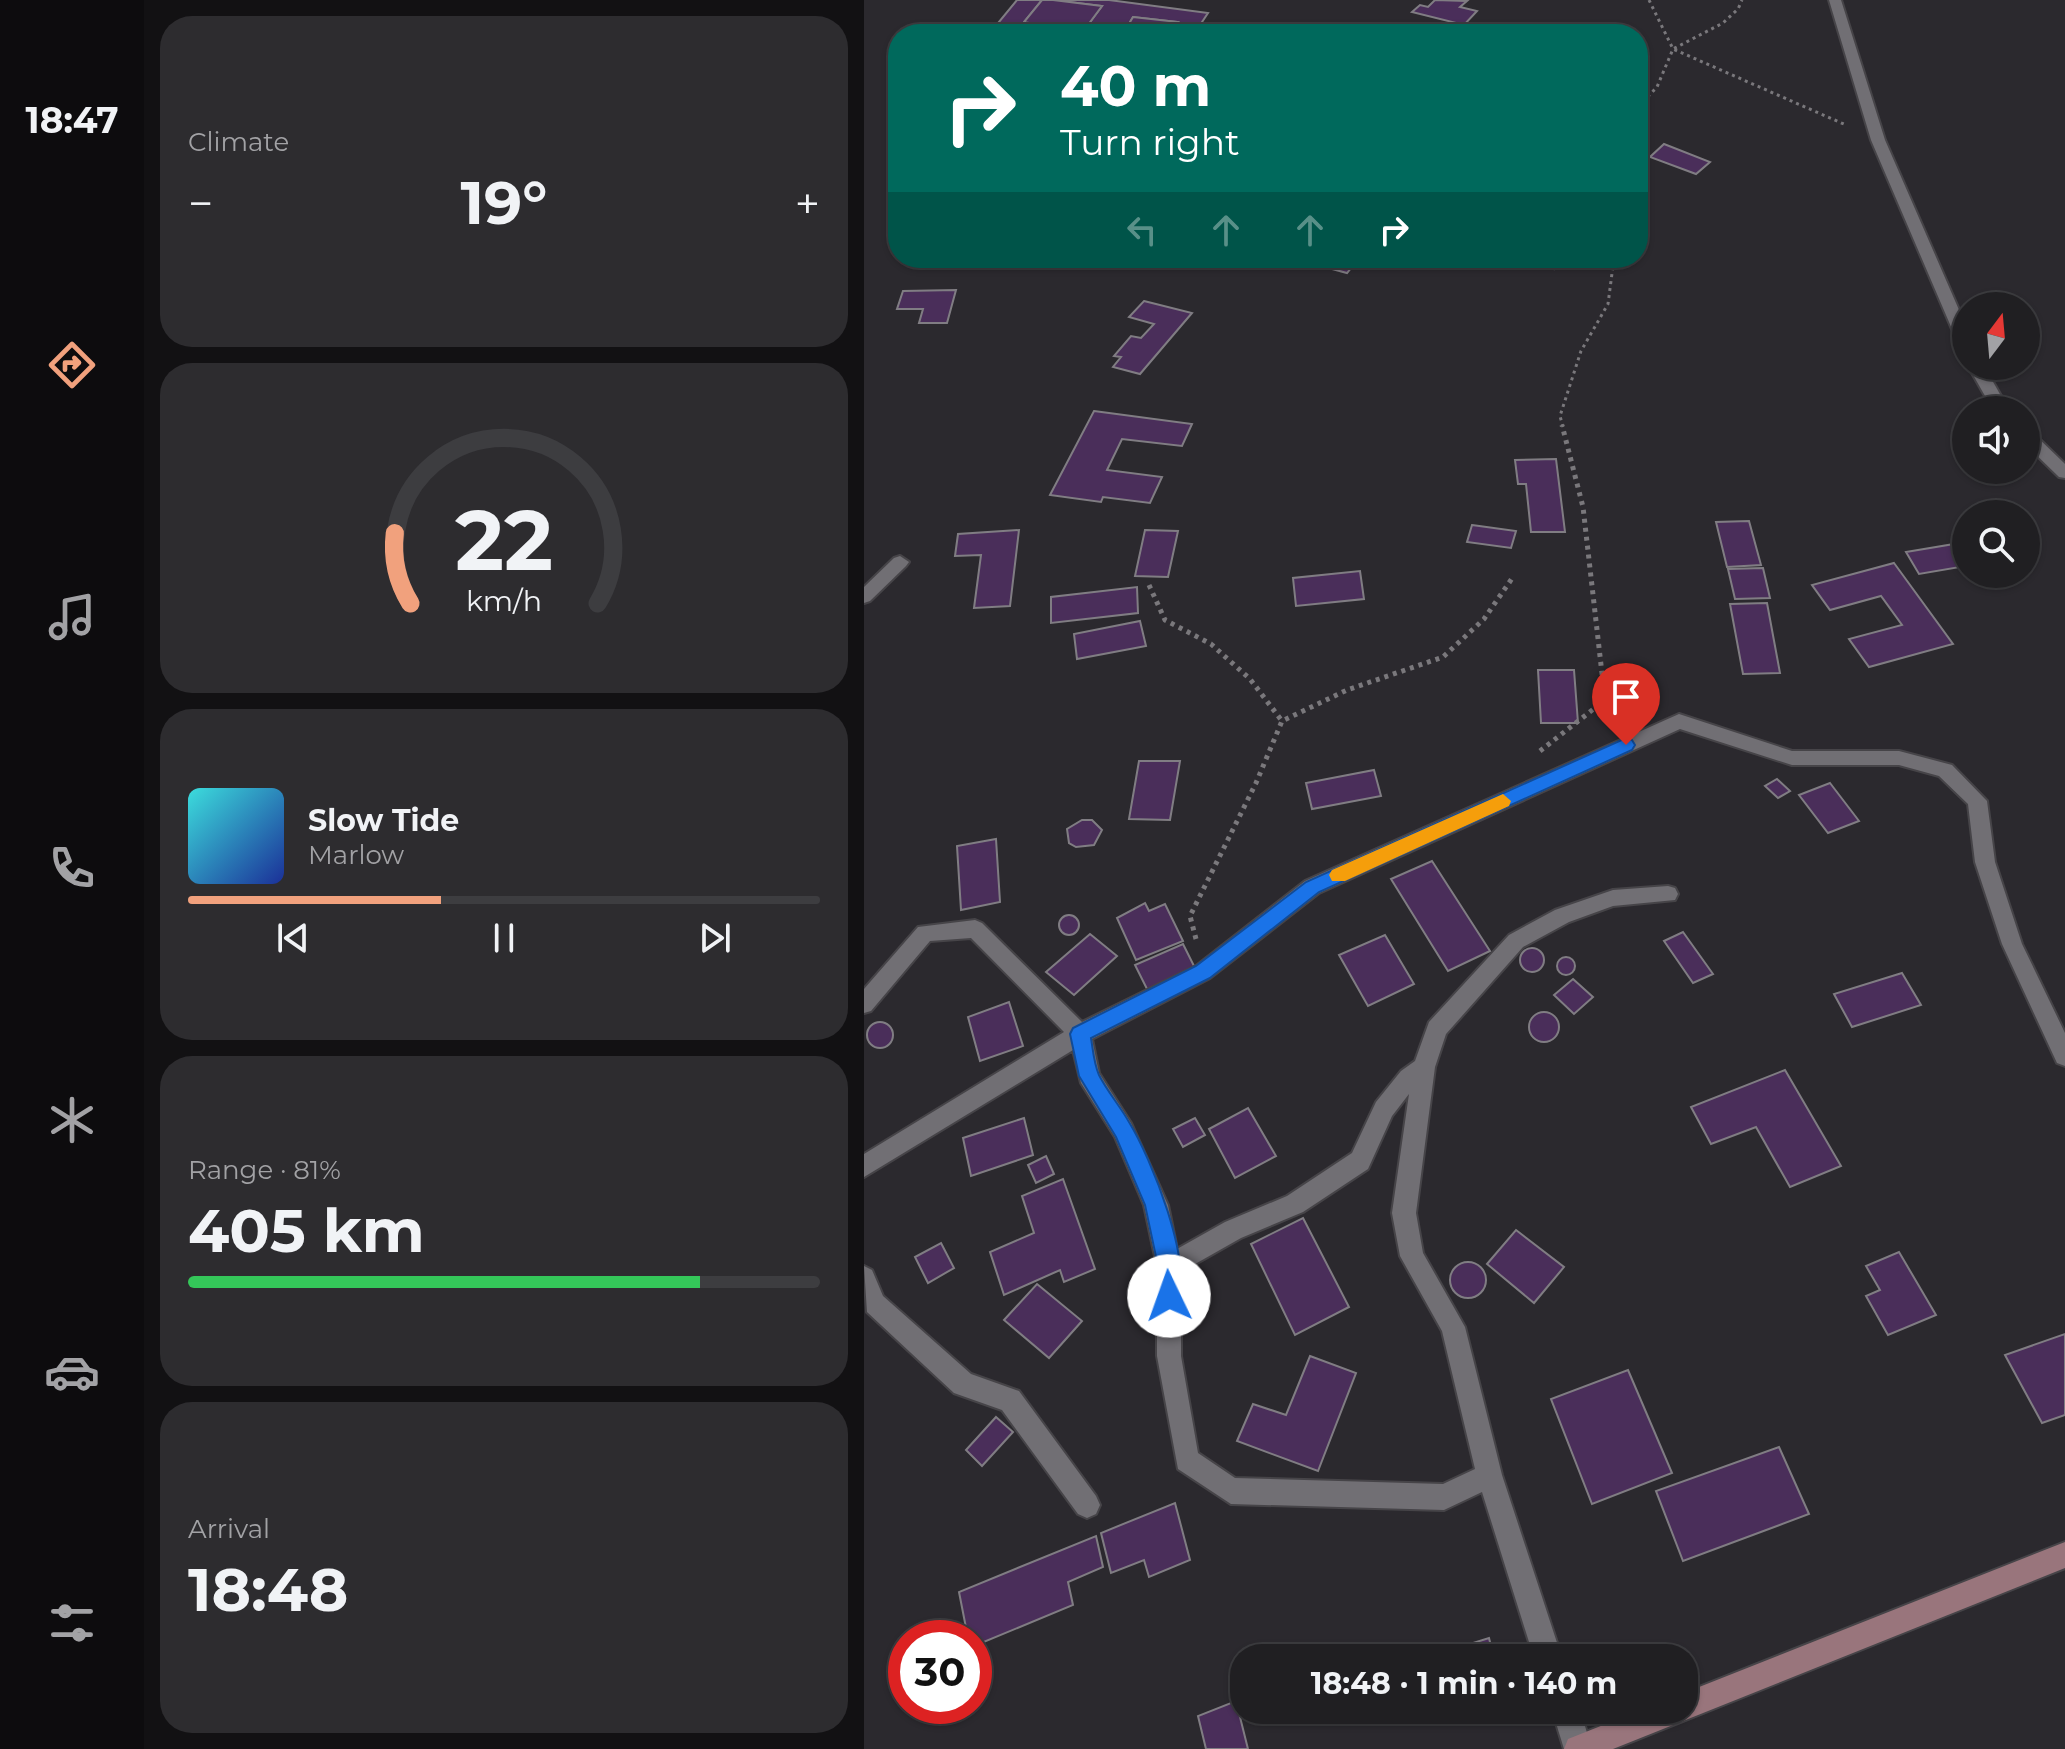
<!DOCTYPE html>
<meta charset="utf-8">
<style>
body{margin:0;font-family:Montserrat,sans-serif;background:#2d2c2f;color:#f1f3f6;height:100vh;display:flex;flex-direction:column;font-size:30px;white-space:nowrap}
*{box-sizing:border-box;margin:0}
p{font-size:26px;color:#a2a2a5}
.icon{flex:none;width:44px;height:44px;fill:none;stroke:currentColor;stroke-width:2;stroke-linecap:round;stroke-linejoin:round}
.map{position:relative;flex:1;overflow:hidden}
.side{display:flex;flex-direction:column;gap:16px;padding:16px;background:#121113;width:720px}
.side>*{flex:none}
.top-card{position:absolute;left:24px;top:24px;width:760px;height:244px;border-radius:32px;box-shadow:0 2px 6px #0004,0 0 0 2px #3d3d40;background:#00695c;color:#fff;overflow:hidden}
.needle{width:52px;rotate:16deg}
.controls{position:absolute;left:1088px;top:292px;display:grid;gap:16px}
.controls a{display:grid;place-items:center;width:88px;height:88px;border-radius:50%;background:#201f22;box-shadow:0 2px 6px #0004,0 0 0 2px #3d3d40;font-size:40px}
.speed{position:absolute;left:24px;top:1620px;display:flex;gap:16px;font-size:40px;font-weight:700;text-align:center}
.speed>*{display:grid;place-content:center;width:104px;height:104px;border-radius:50%;background:#201f22;box-shadow:0 2px 6px #0004,0 0 0 2px #3d3d40;line-height:1}
.speed .limit{border:12px solid #d22;background:#fff;color:#111}
.pin{position:absolute;display:grid;place-items:center;width:68px;height:68px;color:#fff;margin:-82px -34px;border-radius:50% 50% 50% 0;rotate:-45deg;box-shadow:0 0 8px #0007}
.pin .icon{rotate:45deg}
.me{position:absolute;width:88px;margin:-44px;rotate:357deg;stroke-linejoin:round;filter:drop-shadow(0 0 6px #0008)}
.turn{display:flex;align-items:center;gap:28px;height:168px;padding:0 40px;font-size:36px}
.turn .icon{width:104px;height:104px;stroke-width:2.5}
.turn b{display:block;font-size:56px;line-height:68px}
.lanes{display:flex;align-items:center;height:76px;padding:0 40px;background:#0003;justify-content:center;gap:40px;direction:ltr}
.lanes .off{opacity:.35}
.big{font-size:60px;font-weight:700;line-height:1.1}
.side .tile{flex:1;display:flex;flex-direction:column;justify-content:center;gap:12px;min-width:0;padding:0 28px;border-radius:32px;background:#2d2c2f}
.side .dial{align-items:center;gap:0}
.dial svg{height:208px;overflow:visible;fill:none;stroke:#3d3d40;stroke-width:7;stroke-linecap:round;text-anchor:middle}
.dial text{fill:#f1f3f6;stroke:none}
.song{display:flex;align-items:center;gap:24px}
.cover{width:96px;height:96px;border-radius:12px;background:linear-gradient(135deg,hsl(180 70% 55%),hsl(230 70% 35%))}
.played{height:8px;border-radius:4px;background:linear-gradient(90deg,#f1a17d 40%,#3d3d40 40%)}
.keys{display:flex;justify-content:space-around;direction:ltr}
.heat{display:flex;justify-content:space-between;align-items:center;font-size:44px;direction:ltr}
.charge{height:12px;border-radius:6px;background:linear-gradient(90deg,#34c759 81%,#3d3d40 0)}
.trip{position:absolute;left:366px;top:1644px;width:468px;height:80px;border-radius:32px;background:#201f22;box-shadow:0 2px 6px #0004,0 0 0 2px #3d3d40;font-weight:700;line-height:80px;text-align:center}
main{display:flex;flex:1;min-height:0}
.tabs{display:flex;flex-direction:column;width:144px;justify-content:space-around;align-items:center;background:#0d0c0e;color:#a2a2a5}
.tabs .icon{width:56px;height:56px}
.tabs .on{color:#f1a17d}
.tabs b{font-size:36px;color:#f1f3f6}
.map>svg:first-child{display:block}
.building{fill:#4a2e5a;stroke:#807d83;stroke-width:2}
.lines{fill:none;stroke-linecap:round;stroke-linejoin:round}
.minor-casing{stroke:#464448;stroke-width:4}
.secondary-casing{stroke:#464448;stroke-width:4}
.path-far1{stroke:#7a787c;stroke-width:3;stroke-dasharray:3 4;stroke-linecap:butt}
.path{stroke:#7a787c;stroke-width:5;stroke-dasharray:4 5;stroke-linecap:butt}
.minor{fill:#716f74;fill-rule:evenodd}
.secondary{fill:#99757c;fill-rule:evenodd}
.route{fill:#1a73e8;stroke:#114b97;stroke-width:2}
.slow{fill:#f59e0b}
</style>
<main>
<nav class="tabs">
<b>18:47</b>
<svg class="icon on" aria-label="directions" viewBox="0 0 24 24"><path d="M12 3l9 9-9 9-9-9zM9 14v-3h6M13 9l2 2-2 2"/></svg>
<svg class="icon" aria-label="music" viewBox="0 0 24 24"><path d="M9 18V5l10-2v13"/><circle cx="6" cy="18" r="3"/><circle cx="16" cy="16" r="3"/></svg>
<svg class="icon" aria-label="phone" viewBox="0 0 24 24"><path d="M5 4h4l2 5-3 2q2 4 5 5l2-3 5 2v4C11 20 4 13 5 4z"/></svg>
<svg class="icon" aria-label="climate" viewBox="0 0 24 24"><path d="M12 3v18M4 7l16 10M4 17L20 7"/></svg>
<svg class="icon" aria-label="car" viewBox="0 0 24 24"><path d="M5 17H2v-5l4-1 3-4h7l3 4 3 1v5h-3M9 17h6M6 11h13"/><circle cx="7" cy="17" r="2"/><circle cx="17" cy="17" r="2"/></svg>
<svg class="icon" aria-label="filters" viewBox="0 0 24 24"><path d="M4 7h16M4 17h16"/><circle cx="9" cy="7" r="2"/><circle cx="15" cy="17" r="2"/></svg>
</nav>
<section class="side">
<div class="tile"><p>Climate</p>
<div class="heat"><a>−</a><b class="big">19°</b><a>+</a></div>
</div>
<div class="tile dial"><svg viewBox="0 0 100 80">
<path d="M14 69A42 42 0 1 1 86 69"/>
<path d="M14 69A42 42 0 0 1 8 42" stroke="#f1a17d"/>
<text x="50" y="56" font-size="32" font-weight="700">22</text>
<text x="50" y="72" font-size="11">km/h</text>
</svg></div>
<div class="tile">
<div class="song"><i class="cover"></i><div><b>Slow Tide</b><p>Marlow</p></div></div>
<div class="played"></div>
<div class="keys"><svg class="icon" aria-label="previous" viewBox="0 0 24 24"><path d="M18 5L8 12l10 7zM5 5v14"/></svg><svg class="icon" aria-label="pause" viewBox="0 0 24 24"><path d="M8 5v14M16 5v14"/></svg><svg class="icon" aria-label="next" viewBox="0 0 24 24"><path d="M6 5l10 7-10 7zM19 5v14"/></svg></div>
</div>
<div class="tile"><p>Range · 81%</p><b class="big">405 km</b><div class="charge"></div></div>
<div class="tile"><p>Arrival</p><b class="big">18:48</b></div>
</section>
<div class="map">
<svg width="1201" height="1749" viewBox="0 0 1201 1749">
<rect width="100%" height="100%" fill="#2b292e"/>
<g class="building">
<path d="M 153,0 L 178,0 L 160,22 L 218,33 L 238,6 L 189,0 L 245,0 L 344,13 L 330,34 L 306,34 L 314,22 L 269,17 L 259,34 L 125,34 Z"/>
<path d="M 178,0 L 189,0 L 238,6 L 218,33 L 160,22 Z"/>
<path d="M 571,0 L 603,1 L 596,7 L 613,11 L 600,25 L 548,12 L 556,5 L 564,7 Z"/>
<path d="M 269,17 L 314,22 L 306,34 L 259,34 Z"/>
<path d="M 800,144 L 846,162 L 832,174 L 786,157 Z"/>
<path d="M 437,258 L 471,258 L 491,263 L 483,273 L 435,260 Z"/>
<path d="M 640,258 L 696,258 L 690,269 Z"/>
<path d="M 92,290 L 83,323 L 55,323 L 59,309 L 33,309 L 39,291 Z"/>
<path d="M 280,301 L 328,313 L 276,374 L 249,367 L 257,357 L 250,356 L 267,336 L 277,338 L 290,324 L 265,317 Z"/>
<path d="M 230,411 L 328,424 L 318,446 L 258,439 L 243,470 L 298,477 L 286,503 L 239,497 L 237,502 L 186,495 Z"/>
<path d="M 692,459 L 701,532 L 667,532 L 662,484 L 654,484 L 651,460 Z"/>
<path d="M 885,521 L 897,565 L 863,567 L 852,522 Z"/>
<path d="M 608,525 L 652,531 L 647,548 L 603,542 Z"/>
<path d="M 155,530 L 146,606 L 110,608 L 117,555 L 91,556 L 94,534 Z"/>
<path d="M 281,530 L 314,531 L 304,577 L 271,576 Z"/>
<path d="M 1102,542 L 1102,566 L 1055,574 L 1042,552 Z"/>
<path d="M 1030,563 L 1089,644 L 1005,667 L 985,639 L 1038,625 L 1017,596 L 966,610 L 948,585 Z"/>
<path d="M 899,568 L 906,598 L 871,599 L 864,569 Z"/>
<path d="M 496,571 L 500,599 L 432,606 L 429,578 Z"/>
<path d="M 273,587 L 274,613 L 187,623 L 187,597 Z"/>
<path d="M 903,603 L 916,673 L 879,674 L 866,604 Z"/>
<path d="M 276,621 L 282,646 L 213,659 L 210,634 Z"/>
<path d="M 674,670 L 710,670 L 714,723 L 677,723 Z"/>
<path d="M 275,761 L 316,761 L 306,820 L 265,819 Z"/>
<path d="M 510,770 L 517,796 L 448,809 L 442,783 Z"/>
<path d="M 913,779 L 926,791 L 914,798 L 901,786 Z"/>
<path d="M 966,783 L 995,821 L 964,833 L 935,795 Z"/>
<path d="M 218,820 L 228,820 L 238,830 L 230,845 L 212,847 L 205,843 L 203,829 Z"/>
<path d="M 132,839 L 136,902 L 97,910 L 93,846 Z"/>
<path d="M 568,861 L 626,951 L 584,971 L 527,879 Z"/>
<path d="M 281,903 L 285,911 L 301,904 L 319,941 L 272,960 L 253,918 Z"/>
<circle cx="205" cy="925" r="10"/>
<path d="M 819,932 L 849,974 L 829,983 L 800,941 Z"/>
<path d="M 226,934 L 253,956 L 210,995 L 182,972 Z"/>
<path d="M 521,935 L 550,984 L 504,1006 L 475,955 Z"/>
<path d="M 319,944 L 332,970 L 284,991 L 271,965 Z"/>
<circle cx="668" cy="960" r="12"/>
<circle cx="702" cy="966" r="9"/>
<path d="M 1038,973 L 1057,1005 L 988,1027 L 970,994 Z"/>
<path d="M 709,979 L 729,997 L 710,1014 L 690,995 Z"/>
<path d="M 145,1002 L 159,1046 L 116,1061 L 104,1017 Z"/>
<circle cx="680" cy="1027" r="15"/>
<circle cx="16" cy="1035" r="13"/>
<path d="M 921,1070 L 977,1166 L 926,1187 L 892,1127 L 847,1144 L 827,1107 Z"/>
<path d="M 384,1108 L 412,1156 L 371,1178 L 345,1129 Z"/>
<path d="M 160,1118 L 169,1155 L 107,1176 L 99,1138 Z"/>
<path d="M 331,1118 L 341,1135 L 319,1147 L 309,1129 Z"/>
<path d="M 182,1156 L 190,1174 L 172,1183 L 164,1165 Z"/>
<path d="M 199,1179 L 231,1269 L 200,1282 L 196,1270 L 140,1295 L 126,1252 L 170,1233 L 158,1196 Z"/>
<path d="M 439,1218 L 485,1307 L 431,1335 L 387,1244 Z"/>
<path d="M 652,1230 L 700,1267 L 670,1303 L 623,1264 Z"/>
<path d="M 77,1243 L 90,1268 L 64,1283 L 51,1257 Z"/>
<path d="M 1035,1252 L 1072,1315 L 1024,1335 L 1002,1296 L 1016,1290 L 1002,1266 Z"/>
<circle cx="604" cy="1280" r="18"/>
<path d="M 173,1284 L 218,1321 L 185,1358 L 140,1320 Z"/>
<path d="M 1201,1334 L 1201,1415 L 1178,1423 L 1141,1355 Z"/>
<path d="M 446,1356 L 492,1373 L 454,1471 L 373,1441 L 389,1404 L 422,1415 Z"/>
<path d="M 764,1370 L 808,1473 L 728,1504 L 687,1399 Z"/>
<path d="M 132,1417 L 149,1432 L 118,1466 L 102,1450 Z"/>
<path d="M 915,1447 L 945,1514 L 819,1561 L 792,1491 Z"/>
<path d="M 311,1503 L 326,1560 L 285,1577 L 280,1560 L 247,1573 L 237,1533 Z"/>
<path d="M 232,1536 L 239,1567 L 204,1582 L 209,1605 L 110,1646 L 110,1638 L 104,1638 L 95,1592 Z"/>
<path d="M 625,1638 L 630,1658 L 592,1658 L 590,1649 Z"/>
<path d="M 372,1701 L 384,1749 L 342,1749 L 334,1716 Z"/>
</g>
<g class="lines">
<defs>
<g id="minor">
<path d="M 965,0 L 977,0 L 1021,140 L 1102,326 L 1102,348 L 1094,343 L 1007,140 Z"/>
<path d="M 1104,366 L 1120,366 L 1145,410 L 1129,410 Z"/>
<path d="M 1162,431 L 1168,432 L 1201,464 L 1201,478 L 1195,477 L 1162,445 Z"/>
<path d="M 36,556 L 45,562 L 42,566 L 6,601 L 0,603 L 0,587 L 30,558 Z"/>
<path d="M 815,714 L 928,751 L 1035,751 L 1088,765 L 1123,801 L 1131,862 L 1158,944 L 1201,1033 L 1201,1066 L 1193,1063 L 1138,944 L 1111,862 L 1104,804 L 1075,776 L 1035,765 L 928,765 L 816,729 L 455,893 L 346,978 L 228,1039 L 235,1073 L 267,1123 L 304,1205 L 313,1249 L 361,1222 L 423,1196 L 488,1153 L 512,1102 L 537,1071 L 551,1061 L 565,1022 L 645,935 L 691,910 L 749,890 L 804,886 L 811,888 L 814,894 L 811,900 L 749,906 L 705,922 L 659,947 L 582,1034 L 571,1067 L 552,1213 L 559,1253 L 601,1327 L 638,1475 L 698,1658 L 670,1658 L 618,1492 L 580,1510 L 367,1504 L 314,1469 L 293,1356 L 293,1266 L 280,1205 L 251,1137 L 217,1083 L 209,1050 L 0,1177 L 0,1154 L 200,1032 L 107,938 L 66,941 L 7,1011 L 0,1013 L 0,989 L 54,927 L 111,920 L 118,923 L 218,1022 L 332,966 L 441,881 ZM 545,1094 L 528,1213 L 536,1256 L 578,1331 L 611,1469 L 579,1484 L 371,1478 L 334,1453 L 317,1356 L 317,1272 L 377,1238 L 439,1212 L 504,1169 L 528,1116 Z"/>
<path d="M 0,1266 L 8,1270 L 19,1296 L 107,1374 L 155,1391 L 232,1496 L 236,1505 L 232,1514 L 223,1518 L 214,1514 L 138,1410 L 90,1393 L 3,1312 Z"/>
<path d="M 688,1710 L 716,1710 L 728,1749 L 700,1749 Z"/>
</g>
<path id="secondary" d="M 1201,1542 L 1201,1568 L 749,1749 L 700,1749 L 704,1739 L 777,1710 L 820,1710 L 820,1693 Z"/>
</defs>
<use href="#minor" class="minor-casing"/>
<use href="#secondary" class="secondary-casing"/>
<g class="path-far1">
<path d="M 785,0 L 809,49 L 982,125"/>
<path d="M 774,107 L 793,87 L 809,49 L 859,23 L 874,9 L 878,0"/>
<path d="M 699,427 L 696,416 L 717,351 L 744,304 L 750,258"/>
</g>
<g class="path">
<path d="M 285,585 L 301,620 L 347,644 L 386,679 L 418,721"/>
<path d="M 676,751 L 741,700 L 719,507 L 698,425"/>
<path d="M 332,939 L 326,916 L 392,783 L 418,721 L 483,690 L 579,657 L 620,619 L 649,577"/>
</g>
<use href="#minor" class="minor"/>
<use href="#secondary" class="secondary"/>
</g>
<path class="route" d="M 762,738 L 768,740 L 771,745 L 768,750 L 455,892 L 346,978 L 227,1038 C 229,1050 230,1064 235,1075 C 243,1091 256,1106 265,1122 C 287,1158 330,1263 313,1304 L 305,1307 L 298,1304 L 294,1296 L 294,1266 L 281,1205 L 252,1137 L 215,1076 L 206,1034 L 209,1028 L 332,966 L 442,882 Z"/>
<path class="slow" d="M 639,794 L 647,801 L 645,806 L 481,881 L 468,881 L 465,875 L 468,870 Z"/>
</svg>
<div class="controls">
<a><svg class="needle" viewBox="-14 -14 28 28"><path d="M0-13l5 13h-10z" fill="#e53935"/><path d="M0 13l5-13h-10z" fill="#a2a2a5"/></svg></a>
<a><svg class="icon" aria-label="sound" viewBox="0 0 24 24"><path d="M4 9h4l5-4v14l-5-4H4zM17 9q2 3 0 6"/></svg></a>
<a><svg class="icon" aria-label="search" viewBox="0 0 24 24"><circle cx="10" cy="10" r="6"/><path d="M15 15l6 6"/></svg></a>
</div>
<div class="speed"><div class="limit">30</div></div>
<div class="pin" style="left:762px;top:745px;background:#d93025"><svg class="icon" aria-label="arrive" viewBox="0 0 24 24"><path d="M6 21V4h12l-3 4 3 4H6"/></svg></div>
<svg class="me" style="left:305px;top:1296px" viewBox="-20 -20 40 40"><circle r="19" fill="#fff"/><path d="M0-13L10 11 0 6-10 11z" fill="#1a73e8"/></svg>
<div class="trip">18:48 · 1 min · 140 m</div>
<div class="top-card">
<div class="turn"><svg class="icon" aria-label="right" viewBox="0 0 24 24"><path d="M7 20v-9h11M14 6l5 5-5 5"/></svg><div><b>40 m</b>Turn right</div></div>
<div class="lanes"><svg class="icon off" aria-label="left" viewBox="0 0 24 24"><path d="M17 20v-9H6M10 6l-5 5 5 5"/></svg><svg class="icon off" aria-label="ahead" viewBox="0 0 24 24"><path d="M12 20V5M6 11l6-6 6 6"/></svg><svg class="icon off" aria-label="ahead" viewBox="0 0 24 24"><path d="M12 20V5M6 11l6-6 6 6"/></svg><svg class="icon" aria-label="right" viewBox="0 0 24 24"><path d="M7 20v-9h11M14 6l5 5-5 5"/></svg></div>
</div>
</div>
</main>
